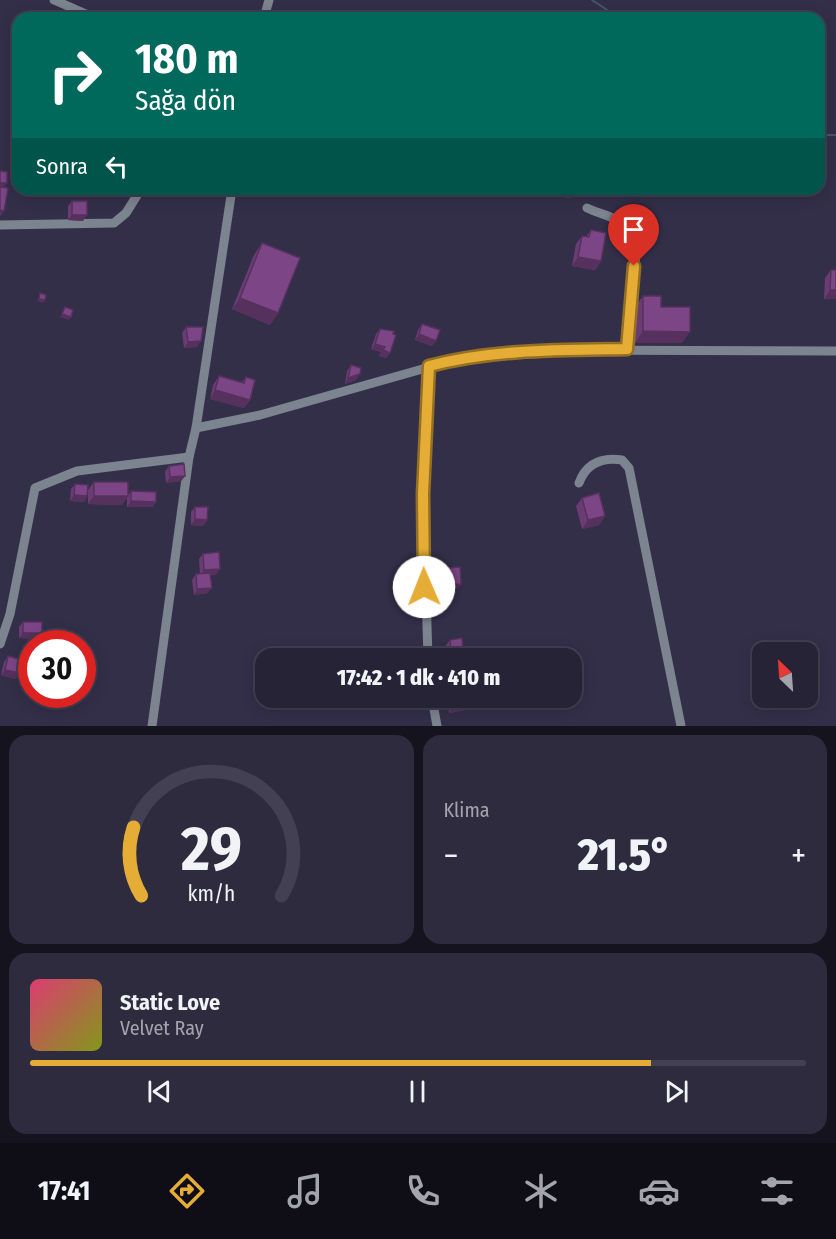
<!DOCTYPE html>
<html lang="tr">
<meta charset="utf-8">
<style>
body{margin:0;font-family:"Fira Sans Condensed",sans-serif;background:#2e2b3f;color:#f1f3f6;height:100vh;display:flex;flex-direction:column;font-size:22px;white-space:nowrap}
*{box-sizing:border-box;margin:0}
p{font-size:20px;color:#a4a4ad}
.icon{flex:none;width:33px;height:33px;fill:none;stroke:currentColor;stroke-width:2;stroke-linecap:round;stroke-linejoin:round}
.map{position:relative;height:726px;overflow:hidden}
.details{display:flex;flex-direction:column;gap:9px;padding:9px;background:#15131e;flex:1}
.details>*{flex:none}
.guide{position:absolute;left:12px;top:12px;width:813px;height:183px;border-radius:18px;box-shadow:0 3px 15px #0003,0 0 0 2px #424052;background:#00695c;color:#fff;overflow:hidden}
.needle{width:39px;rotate:335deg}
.tools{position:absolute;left:752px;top:642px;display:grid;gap:12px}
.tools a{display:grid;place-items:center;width:66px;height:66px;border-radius:12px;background:#262337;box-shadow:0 3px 15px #0003,0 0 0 2px #424052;font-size:30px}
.speed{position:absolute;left:18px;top:630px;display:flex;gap:12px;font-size:30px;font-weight:700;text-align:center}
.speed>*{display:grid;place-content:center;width:78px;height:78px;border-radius:50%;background:#262337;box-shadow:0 3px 15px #0003,0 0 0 2px #424052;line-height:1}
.speed .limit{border:9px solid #d22;background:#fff;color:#111}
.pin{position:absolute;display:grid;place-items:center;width:51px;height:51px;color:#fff;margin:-62px -26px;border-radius:50% 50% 50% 0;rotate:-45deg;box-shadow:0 0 6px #0007}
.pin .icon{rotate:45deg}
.me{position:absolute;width:66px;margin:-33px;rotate:359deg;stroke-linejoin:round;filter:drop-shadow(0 0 4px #0008)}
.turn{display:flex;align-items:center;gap:21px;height:126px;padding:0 24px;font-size:27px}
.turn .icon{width:78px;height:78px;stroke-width:2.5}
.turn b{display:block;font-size:42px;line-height:51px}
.then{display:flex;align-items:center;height:57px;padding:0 24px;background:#0003;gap:12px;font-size:22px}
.big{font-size:45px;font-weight:800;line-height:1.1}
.details .widget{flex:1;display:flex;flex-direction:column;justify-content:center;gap:9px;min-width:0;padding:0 21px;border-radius:18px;background:#2e2b3f}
.details .dial{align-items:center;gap:0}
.dial svg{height:156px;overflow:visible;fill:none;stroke:#424052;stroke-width:7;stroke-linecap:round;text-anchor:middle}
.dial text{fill:#f1f3f6;stroke:none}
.song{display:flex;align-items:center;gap:18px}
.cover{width:72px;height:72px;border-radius:9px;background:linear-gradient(135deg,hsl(340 70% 55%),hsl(70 70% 35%))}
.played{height:6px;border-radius:3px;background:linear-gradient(90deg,#e5ad35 80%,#424052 80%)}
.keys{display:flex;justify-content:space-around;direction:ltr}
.heat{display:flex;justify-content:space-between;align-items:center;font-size:33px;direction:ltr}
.details .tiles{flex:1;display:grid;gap:9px;grid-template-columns:1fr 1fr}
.widget:last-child{grid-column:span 2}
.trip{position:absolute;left:255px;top:648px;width:327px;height:60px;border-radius:18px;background:#262337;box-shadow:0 3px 15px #0003,0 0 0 2px #424052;font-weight:800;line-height:60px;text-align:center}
.tabs{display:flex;height:96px;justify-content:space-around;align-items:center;background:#0f0e16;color:#a4a4ad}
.tabs .icon{width:42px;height:42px}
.tabs .on{color:#e5ad35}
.tabs b{font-size:27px;color:#f1f3f6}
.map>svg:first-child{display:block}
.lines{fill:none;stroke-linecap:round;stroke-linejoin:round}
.stream{stroke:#435968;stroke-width:2}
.minor{stroke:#7c8490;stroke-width:9}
.wall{fill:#6b3c73}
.shaded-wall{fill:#57315e}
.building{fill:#7c4686;stroke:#57315e;stroke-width:1.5}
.route-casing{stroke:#957022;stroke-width:15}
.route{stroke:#e5ad35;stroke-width:10}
</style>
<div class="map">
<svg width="836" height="726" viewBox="0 0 836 726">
<rect width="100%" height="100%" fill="#332f49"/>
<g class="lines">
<g class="stream">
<path d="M 592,0 L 619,18"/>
<path d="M 819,135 L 836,135"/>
</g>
<g class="minor">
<path d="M 54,0 L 95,18"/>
<path d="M 264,18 L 269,0"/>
<path d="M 587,208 C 600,214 620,218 630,228 C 643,241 629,328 627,349"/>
<path d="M 0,225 L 114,223 L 126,213 L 141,189"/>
<path d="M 196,428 L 260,415 L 472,355 L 547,350 L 836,351"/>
<path d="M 579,483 C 586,464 601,457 622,460 L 629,468 L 681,726"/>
<path d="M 0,644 L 10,614 L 35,488 L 77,471 L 189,457"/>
<path d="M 428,658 L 423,494 L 429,366"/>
<path d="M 432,698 L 437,726"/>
<path d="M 152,726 L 189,457 L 196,428 L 232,189"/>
</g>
</g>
<g class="wall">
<path d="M 72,201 L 83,221 L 68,220 L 68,206 Z"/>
<path d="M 591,230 L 601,261 L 595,270 L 572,266 L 576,244 L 582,236 L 586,237 Z"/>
<path d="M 262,243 L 278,313 L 270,325 L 232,309 L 254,255 Z"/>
<path d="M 831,270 L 836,299 L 824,299 L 825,278 Z"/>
<path d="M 643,296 L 661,307 L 682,343 L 635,343 L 635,307 Z"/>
<path d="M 422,324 L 432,346 L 415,340 L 418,330 Z"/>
<path d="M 186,327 L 197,347 L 184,348 L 182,333 Z"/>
<path d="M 380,329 L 390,353 L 386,358 L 379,356 L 381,352 L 371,349 L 376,334 Z"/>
<path d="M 351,365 L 356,380 L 345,384 L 347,371 Z"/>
<path d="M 219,376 L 242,382 L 246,377 L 250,400 L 244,408 L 210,399 L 213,385 Z"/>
<path d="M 169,466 L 185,476 L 181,481 L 166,483 L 165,472 Z"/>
<path d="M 94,482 L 128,496 L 122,505 L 88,504 L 88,490 Z"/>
<path d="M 75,484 L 87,496 L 84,502 L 70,501 L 71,489 Z"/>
<path d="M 131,491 L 156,502 L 152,507 L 127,507 L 127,497 Z"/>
<path d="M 582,498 L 605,516 L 599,525 L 582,529 L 576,506 Z"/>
<path d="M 195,507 L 207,520 L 203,526 L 191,525 L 191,512 Z"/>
<path d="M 203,554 L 216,575 L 210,575 L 208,593 L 194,595 L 192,580 L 196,574 L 200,574 L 199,559 Z"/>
<path d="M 447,568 L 461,584 L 457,589 L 434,591 L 434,582 L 438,576 L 443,576 L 443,574 Z"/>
<path d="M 23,622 L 38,639 L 19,638 L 19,627 Z"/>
<path d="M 450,640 L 459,654 L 447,655 L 446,645 Z"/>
<path d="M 8,656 L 19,673 L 15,679 L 1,675 L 4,662 Z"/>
<path d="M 452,698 L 466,710 L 449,713 L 448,703 Z"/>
</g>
<g class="shaded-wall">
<path d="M 0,183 L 7,183 L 3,188 L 0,188 Z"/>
<path d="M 567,195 L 572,195 L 570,198 L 565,198 Z"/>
<path d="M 0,210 L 4,211 L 0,217 Z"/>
<path d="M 72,215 L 87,215 L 83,221 L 68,220 Z"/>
<path d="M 578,257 L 601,261 L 595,270 L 572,266 Z"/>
<path d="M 830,290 L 836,290 L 836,299 L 824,299 Z"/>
<path d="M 240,298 L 278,313 L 270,325 L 232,309 Z"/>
<path d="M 39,299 L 45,300 L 43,303 L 37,301 Z"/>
<path d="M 62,314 L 71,317 L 69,320 L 60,317 Z"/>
<path d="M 643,331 L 690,332 L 682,343 L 635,343 Z"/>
<path d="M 419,334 L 436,341 L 432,346 L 415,340 Z"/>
<path d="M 201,341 L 197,347 L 184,348 L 188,342 Z"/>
<path d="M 375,344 L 385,347 L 381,352 L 371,349 Z"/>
<path d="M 383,350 L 390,353 L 386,358 L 379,356 Z"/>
<path d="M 360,374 L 356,380 L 345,384 L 348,378 Z"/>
<path d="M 215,390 L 250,400 L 244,408 L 210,399 Z"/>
<path d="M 185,476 L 181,481 L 166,483 L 170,477 Z"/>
<path d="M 74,495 L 87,496 L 84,502 L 70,501 Z"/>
<path d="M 94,496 L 128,496 L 122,505 L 88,504 Z"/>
<path d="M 131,501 L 156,502 L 152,507 L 127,507 Z"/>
<path d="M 605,516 L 599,525 L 582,529 L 588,520 Z"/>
<path d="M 195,519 L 207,520 L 203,526 L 191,525 Z"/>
<path d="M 220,569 L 216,575 L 200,576 L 204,570 Z"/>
<path d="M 461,584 L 457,589 L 434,591 L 438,585 Z"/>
<path d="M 212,588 L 208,593 L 194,595 L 197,589 Z"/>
<path d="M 23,633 L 42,633 L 38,639 L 19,638 Z"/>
<path d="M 463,648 L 459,654 L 447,655 L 451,649 Z"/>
<path d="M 5,670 L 19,673 L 15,679 L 1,675 Z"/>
<path d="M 439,698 L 449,698 L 448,699 L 437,700 Z"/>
<path d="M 470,704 L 466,710 L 449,713 L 453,707 Z"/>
</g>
<g class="building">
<path d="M 0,171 L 7,172 L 7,183 L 0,183 Z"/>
<path d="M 0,187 L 8,188 L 4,211 L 0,210 Z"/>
<path d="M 567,189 L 573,189 L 572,195 L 567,195 Z"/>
<rect x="72" y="201" width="15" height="14"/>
<path d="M 591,230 L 606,233 L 601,261 L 578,257 L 582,236 L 589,237 Z"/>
<path d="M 262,243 L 300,258 L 278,313 L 240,298 Z"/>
<path d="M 831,270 L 836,270 L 836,290 L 830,290 Z"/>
<path d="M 40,293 L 46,295 L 45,300 L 39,299 Z"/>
<path d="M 643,296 L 661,296 L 661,307 L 690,307 L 690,332 L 643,331 Z"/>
<path d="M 65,307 L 73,310 L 71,317 L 62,314 Z"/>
<path d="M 422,324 L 440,330 L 436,341 L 419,334 Z"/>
<path d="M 186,327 L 203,327 L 201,341 L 188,342 Z"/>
<path d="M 380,329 L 394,331 L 393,334 L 396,335 L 390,353 L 383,350 L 385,347 L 375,344 Z"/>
<path d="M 351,365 L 361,368 L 360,374 L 348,378 Z"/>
<path d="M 219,376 L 244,383 L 246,377 L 255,380 L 250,400 L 215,390 Z"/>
<path d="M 184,464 L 185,476 L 170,477 L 169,466 Z"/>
<rect x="94" y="482" width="34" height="14"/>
<path d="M 75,484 L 88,485 L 87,496 L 74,495 Z"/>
<path d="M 131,491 L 156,492 L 156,502 L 131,501 Z"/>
<path d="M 599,493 L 605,516 L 588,520 L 582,498 Z"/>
<path d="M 195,507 L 208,507 L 207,520 L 195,519 Z"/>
<path d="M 219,552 L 220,569 L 204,570 L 203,554 Z"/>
<path d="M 460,567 L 461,584 L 438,585 L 438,576 L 448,576 L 447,568 Z"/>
<path d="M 210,573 L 212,588 L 197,589 L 196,574 Z"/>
<rect x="23" y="622" width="19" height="11"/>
<path d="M 462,638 L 463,648 L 451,649 L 450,640 Z"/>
<path d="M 44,640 L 54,643 L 54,644 L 43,644 Z"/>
<path d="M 8,656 L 22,660 L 19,673 L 5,670 Z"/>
<path d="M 452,698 L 469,698 L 470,704 L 453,707 Z"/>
</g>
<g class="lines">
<defs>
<path id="route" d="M 424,587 L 423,494 L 429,366 C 494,349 560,350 627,349 L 634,266"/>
</defs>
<use href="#route" class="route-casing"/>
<use href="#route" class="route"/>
</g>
</svg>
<div class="tools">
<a><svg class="needle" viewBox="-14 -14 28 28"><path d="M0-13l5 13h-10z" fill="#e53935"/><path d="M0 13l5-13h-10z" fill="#a4a4ad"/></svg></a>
</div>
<div class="speed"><div class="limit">30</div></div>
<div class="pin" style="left:634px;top:266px;background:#d93025"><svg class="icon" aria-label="arrive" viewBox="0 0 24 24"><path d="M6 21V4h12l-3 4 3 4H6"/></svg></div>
<svg class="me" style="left:424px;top:587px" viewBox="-20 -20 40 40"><circle r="19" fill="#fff"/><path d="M0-13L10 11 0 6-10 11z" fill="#e5ad35"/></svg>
<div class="trip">17:42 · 1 dk · 410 m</div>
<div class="guide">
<div class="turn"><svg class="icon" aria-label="right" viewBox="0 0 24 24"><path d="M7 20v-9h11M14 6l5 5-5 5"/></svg><div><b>180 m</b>Sağa dön</div></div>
<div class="then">Sonra<svg class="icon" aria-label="left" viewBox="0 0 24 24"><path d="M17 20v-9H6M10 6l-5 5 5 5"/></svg></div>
</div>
</div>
<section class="details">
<div class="tiles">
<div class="widget dial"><svg viewBox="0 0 100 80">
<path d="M14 69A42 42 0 1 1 86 69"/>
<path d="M14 69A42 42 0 0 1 10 34" stroke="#e5ad35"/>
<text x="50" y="56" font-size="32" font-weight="700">29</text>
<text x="50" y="72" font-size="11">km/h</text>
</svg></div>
<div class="widget"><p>Klima</p>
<div class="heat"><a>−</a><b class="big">21.5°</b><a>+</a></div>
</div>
<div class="widget">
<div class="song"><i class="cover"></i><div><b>Static Love</b><p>Velvet Ray</p></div></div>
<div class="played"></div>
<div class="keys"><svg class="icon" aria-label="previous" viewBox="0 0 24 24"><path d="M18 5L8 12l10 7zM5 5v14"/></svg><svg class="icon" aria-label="pause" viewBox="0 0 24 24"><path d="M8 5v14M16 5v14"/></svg><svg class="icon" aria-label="next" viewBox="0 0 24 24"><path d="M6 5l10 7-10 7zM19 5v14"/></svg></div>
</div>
</div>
</section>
<nav class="tabs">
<b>17:41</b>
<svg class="icon on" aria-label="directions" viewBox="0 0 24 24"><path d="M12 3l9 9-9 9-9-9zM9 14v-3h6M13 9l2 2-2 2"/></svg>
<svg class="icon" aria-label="music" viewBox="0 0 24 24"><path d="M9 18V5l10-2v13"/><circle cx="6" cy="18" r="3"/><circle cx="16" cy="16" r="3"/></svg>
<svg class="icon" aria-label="phone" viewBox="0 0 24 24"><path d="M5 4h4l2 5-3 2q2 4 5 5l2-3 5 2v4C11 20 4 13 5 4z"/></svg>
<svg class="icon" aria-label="climate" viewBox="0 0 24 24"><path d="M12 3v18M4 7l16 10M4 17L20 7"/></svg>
<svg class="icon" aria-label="car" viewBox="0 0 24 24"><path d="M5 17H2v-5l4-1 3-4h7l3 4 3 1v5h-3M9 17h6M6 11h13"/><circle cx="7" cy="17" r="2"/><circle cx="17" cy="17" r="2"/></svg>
<svg class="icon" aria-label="filters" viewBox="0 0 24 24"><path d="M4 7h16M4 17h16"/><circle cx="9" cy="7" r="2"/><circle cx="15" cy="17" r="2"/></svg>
</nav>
